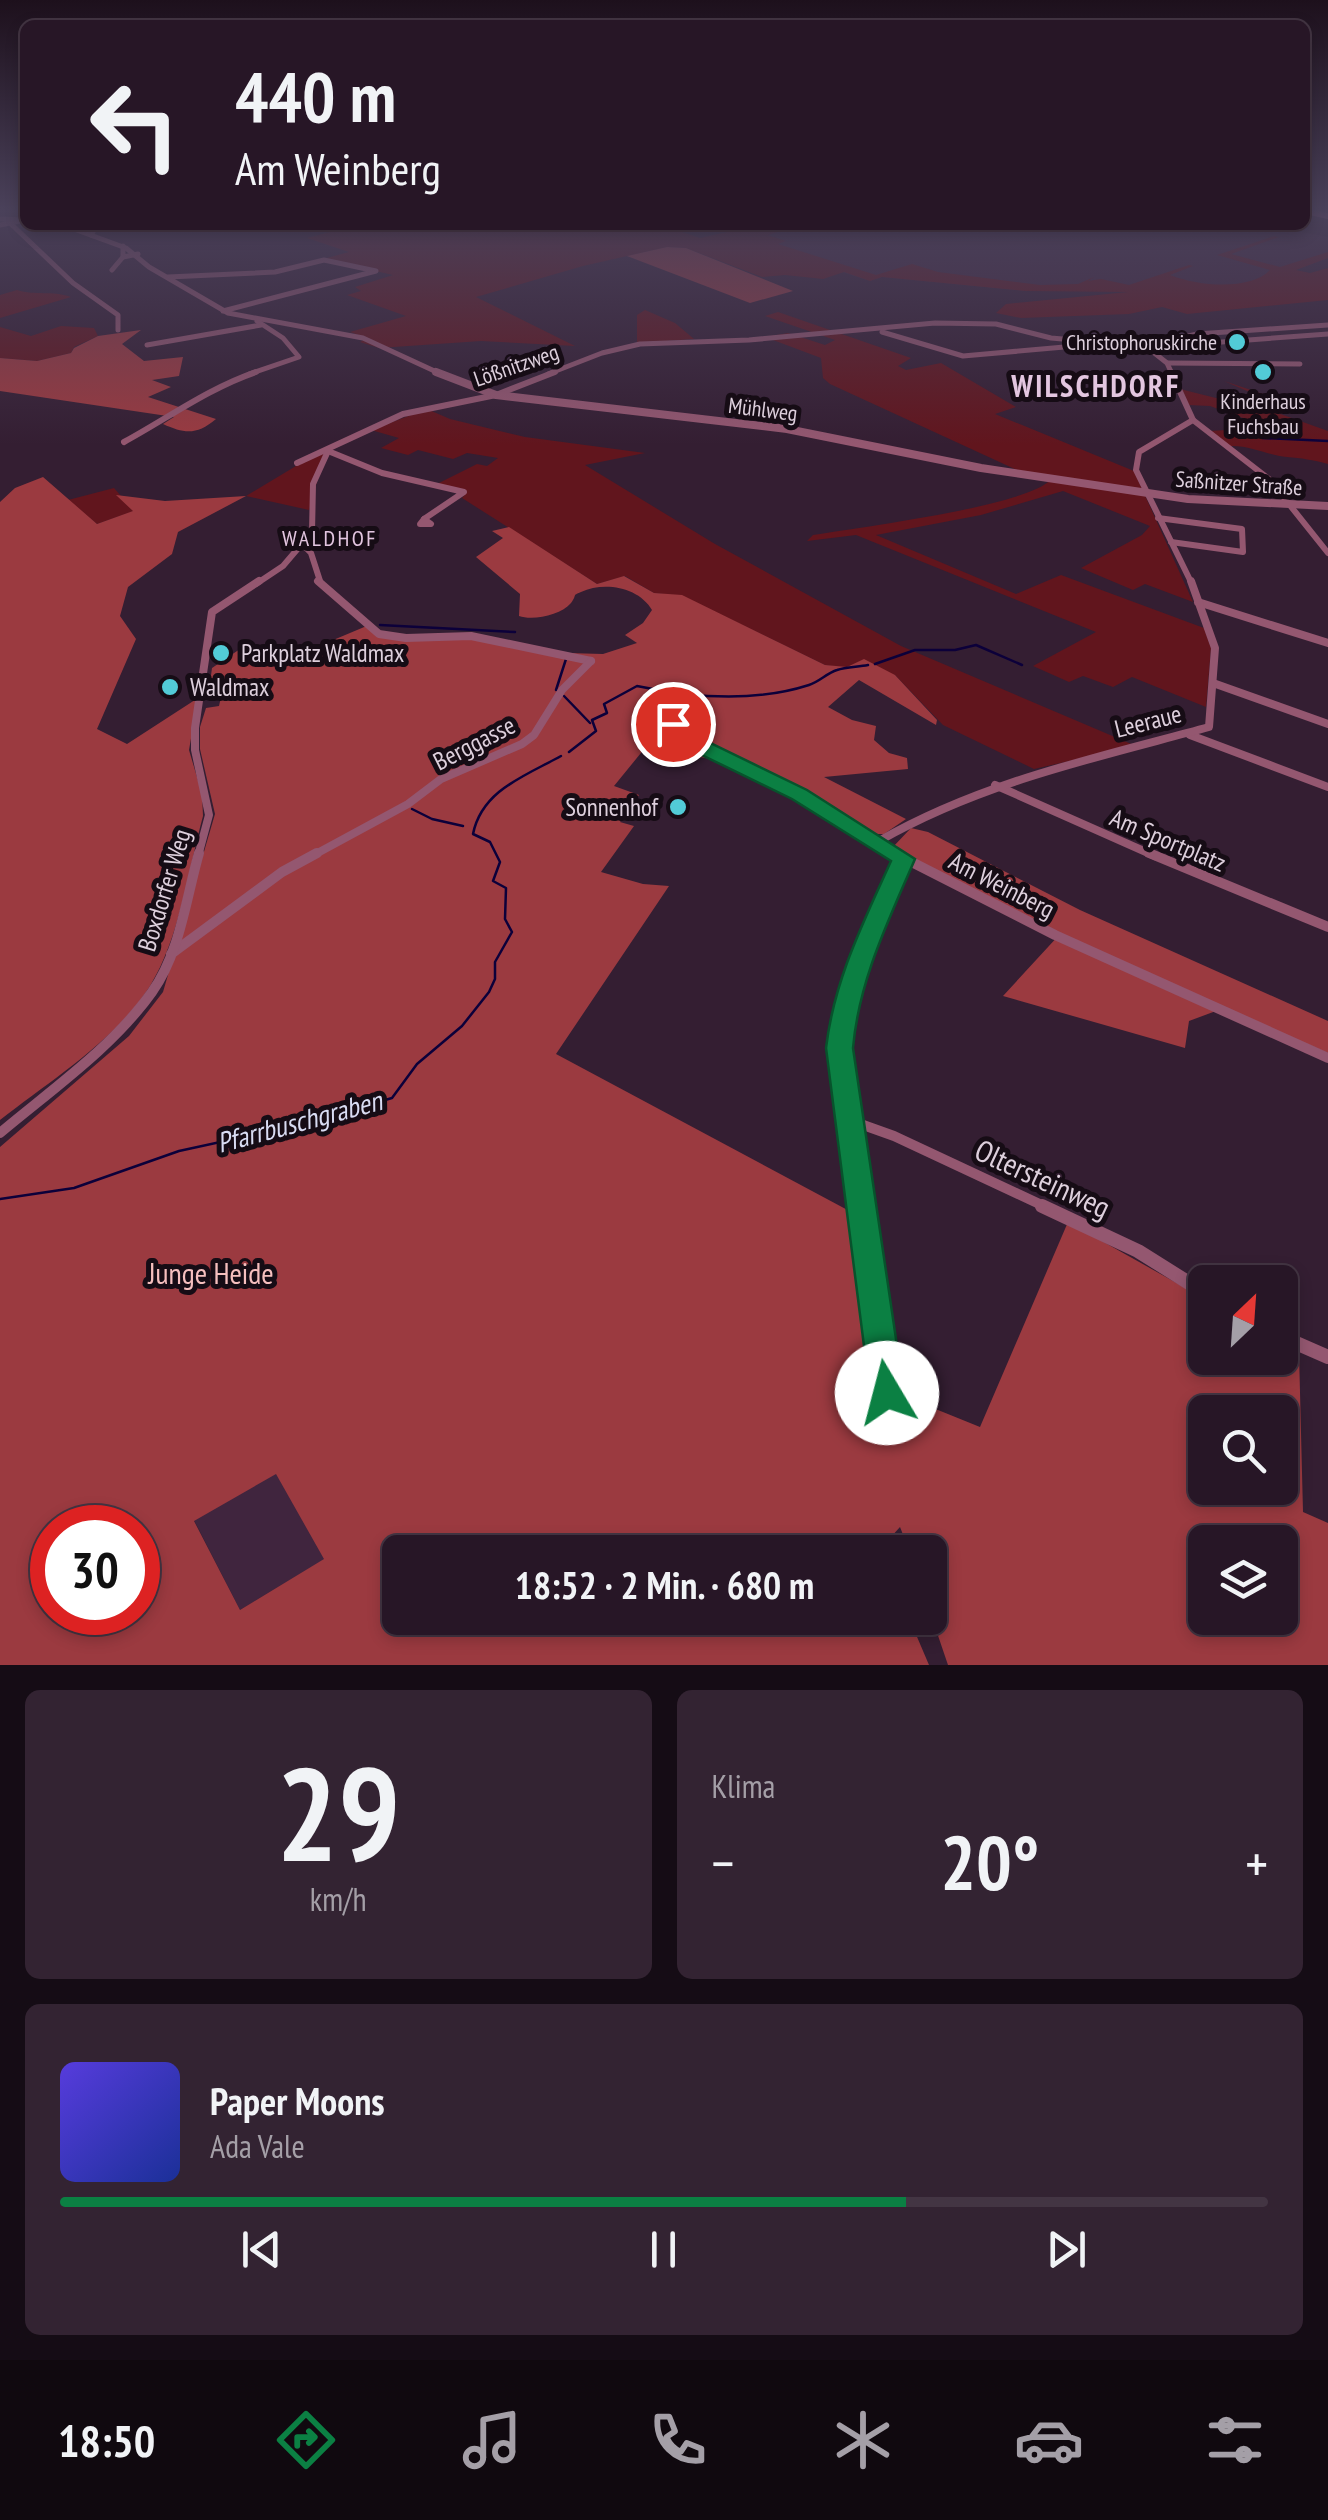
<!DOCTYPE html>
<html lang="de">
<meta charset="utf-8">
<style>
body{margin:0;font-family:"PT Sans Narrow",sans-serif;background:#332332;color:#f1f3f6;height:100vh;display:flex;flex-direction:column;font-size:38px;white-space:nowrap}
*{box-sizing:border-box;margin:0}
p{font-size:32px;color:#a49fa7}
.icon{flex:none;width:55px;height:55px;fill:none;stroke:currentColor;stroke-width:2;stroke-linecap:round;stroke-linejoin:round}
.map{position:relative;height:1665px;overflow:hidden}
.sheet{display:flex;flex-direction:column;gap:25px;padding:25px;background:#150c15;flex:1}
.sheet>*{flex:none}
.top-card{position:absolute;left:20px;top:20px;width:1290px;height:210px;border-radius:15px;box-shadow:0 5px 15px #0003,0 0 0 2px #433543;background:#271626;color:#f1f3f6;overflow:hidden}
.needle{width:65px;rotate:25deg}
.buttons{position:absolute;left:1188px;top:1265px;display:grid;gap:20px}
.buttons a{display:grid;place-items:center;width:110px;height:110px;border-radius:15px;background:#271626;box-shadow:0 5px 15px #0003,0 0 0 2px #433543;font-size:50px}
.speed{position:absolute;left:30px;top:1505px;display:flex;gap:20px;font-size:50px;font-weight:700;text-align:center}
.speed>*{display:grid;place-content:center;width:130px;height:130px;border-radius:50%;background:#271626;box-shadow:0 5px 15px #0003,0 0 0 2px #433543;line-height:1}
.speed .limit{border:15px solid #d22;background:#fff;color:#111}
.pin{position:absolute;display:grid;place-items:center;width:85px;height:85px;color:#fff;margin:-42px;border:5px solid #fff;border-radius:50%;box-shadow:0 2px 10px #0007}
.me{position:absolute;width:110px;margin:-55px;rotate:352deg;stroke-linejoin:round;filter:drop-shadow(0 0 8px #0008)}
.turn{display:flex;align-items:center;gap:35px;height:210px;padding:0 50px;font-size:45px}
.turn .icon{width:130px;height:130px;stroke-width:2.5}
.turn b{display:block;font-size:70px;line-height:85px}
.big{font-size:75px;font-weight:800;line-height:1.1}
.sheet .card{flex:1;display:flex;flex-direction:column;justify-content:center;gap:15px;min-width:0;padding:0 35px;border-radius:15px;background:#332332}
.sheet .dial{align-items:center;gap:0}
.dial b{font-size:130px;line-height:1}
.song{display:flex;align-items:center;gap:30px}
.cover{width:120px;height:120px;border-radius:15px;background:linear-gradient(135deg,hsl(250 70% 55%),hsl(230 70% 35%))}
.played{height:10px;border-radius:5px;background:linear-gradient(90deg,#0b8043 70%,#433543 70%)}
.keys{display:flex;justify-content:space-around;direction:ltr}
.heat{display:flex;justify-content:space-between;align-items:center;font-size:55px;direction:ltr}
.sheet .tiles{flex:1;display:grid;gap:25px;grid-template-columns:1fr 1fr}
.card:last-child{grid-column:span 2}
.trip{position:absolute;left:382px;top:1535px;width:565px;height:100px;border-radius:15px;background:#271626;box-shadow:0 5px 15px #0003,0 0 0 2px #433543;font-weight:800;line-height:100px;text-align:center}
.tabs{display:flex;height:160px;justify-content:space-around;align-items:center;background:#10090f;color:#a49fa7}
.tabs .icon{width:70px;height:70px}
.tabs .selected{color:#0b8043}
.tabs b{font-size:45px;color:#f1f3f6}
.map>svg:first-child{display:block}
.built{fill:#40253e}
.green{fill:#61151d}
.forest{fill:#9b3a40;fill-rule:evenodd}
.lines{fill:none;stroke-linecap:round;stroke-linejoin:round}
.stream{stroke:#0c003a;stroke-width:2.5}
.minor-far4{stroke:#945770;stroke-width:5}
.minor-far3{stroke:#945770;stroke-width:6}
.minor-far2{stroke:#945770;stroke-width:8}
.minor-far1{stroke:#945770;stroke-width:10}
.minor{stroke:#945770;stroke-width:14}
.tertiary-far1{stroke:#945770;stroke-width:5}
.tertiary{stroke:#945770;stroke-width:8}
.secondary{stroke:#d17199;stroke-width:6}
.route{fill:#0b8043;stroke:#07532c;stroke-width:2.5}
.poi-dot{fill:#52cbd7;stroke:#160c15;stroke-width:4}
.labels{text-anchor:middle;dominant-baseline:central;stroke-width:10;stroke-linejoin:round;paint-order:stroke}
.far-poi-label{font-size:22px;fill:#ddcfdc;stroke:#160c15;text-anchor:end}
.far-street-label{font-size:22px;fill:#ddcfdc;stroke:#160c15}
.far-neighbourhood-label{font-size:22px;letter-spacing:2.5px;fill:#e3c6e0;stroke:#160c15}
.poi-label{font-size:25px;fill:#ddcfdc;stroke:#160c15;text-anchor:start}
.street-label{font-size:25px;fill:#ddcfdc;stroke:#160c15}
.water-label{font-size:28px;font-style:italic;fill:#d9dcf3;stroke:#160c15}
.far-district-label{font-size:30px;font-weight:bold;letter-spacing:2.5px;fill:#e3c6e0;stroke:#160c15}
.near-street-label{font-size:30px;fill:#ddcfdc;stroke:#160c15}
.near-park-label{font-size:30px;fill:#f6bfbe;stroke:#160c15}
</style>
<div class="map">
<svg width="1328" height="1665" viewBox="0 0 1328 1665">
<rect width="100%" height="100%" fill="#341e32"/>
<g class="built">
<path d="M 758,225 L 1266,225 L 1328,237 L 1328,258 L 1268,280 L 1204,291 L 1025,291 L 882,277 L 870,281 L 722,233 Z"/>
<path d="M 276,1473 L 325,1559 L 240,1610 L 194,1520 Z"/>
</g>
<g class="green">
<path d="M 345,225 L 661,225 L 700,238 L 759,225 L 802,225 L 768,235 L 786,241 L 778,244 L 876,275 L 912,264 L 938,272 L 1040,285 L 1078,284 L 1094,277 L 1088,281 L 1101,279 L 1129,285 L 1189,265 L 1193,266 L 1170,275 C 1203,288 1253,289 1270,270 L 1217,255 L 1274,236 L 1279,237 L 1231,254 L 1280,267 L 1328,252 L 1328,258 L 1296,270 L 1310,273 L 1328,268 L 1328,300 L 1187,314 L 1162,307 L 1129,314 L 1021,318 L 996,313 L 1006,304 L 1128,292 L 1025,291 L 882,277 L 870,281 L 844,272 L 823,279 L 785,275 L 762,277 L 686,248 L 667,247 L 583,266 L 476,297 L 575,346 L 481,341 L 379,348 L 360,342 L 367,338 L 350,332 L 406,316 L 347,295 L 361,291 L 355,287 L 393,275 L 323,259 L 349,252 L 307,238 L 349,227 Z"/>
<path d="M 17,290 C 36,296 51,290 71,297 L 0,318 L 0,295 Z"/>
<path d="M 645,310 L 675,323 L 694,339 L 637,343 L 637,315 Z"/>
<path d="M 778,312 L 911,358 L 898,366 L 906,370 L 941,363 L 1016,407 L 995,414 L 1134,471 L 1193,602 L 1145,584 L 1133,590 L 1081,568 L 1142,535 L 1150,526 L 1063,491 L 981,515 L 876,535 L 1016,594 L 1061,575 L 1204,628 L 1211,648 L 1206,707 L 1132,677 L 1113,687 L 1083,676 L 1069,682 L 1033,666 L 1096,632 L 856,535 L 807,541 L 813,535 C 856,528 1027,506 1050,480 L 1032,477 L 830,384 L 823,378 L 821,358 L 765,337 L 788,333 L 825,345 L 835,340 L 765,316 Z"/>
<path d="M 61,326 L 94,328 L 98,336 L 74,347 L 71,353 L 37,361 L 0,358 L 0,327 L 31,336 Z"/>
<path d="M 1224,381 L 1266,395 L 1247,402 L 1328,431 L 1328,464 C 1313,460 1301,458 1287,457 C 1266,455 1251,445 1229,446 L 1210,431 L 1226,430 L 1257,439 L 1265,426 L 1210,406 L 1188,405 L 1180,389 L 1216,398 L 1254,394 Z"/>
<path d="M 427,409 L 450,419 L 525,437 L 645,453 L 585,465 L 715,544 L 901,646 L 1136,746 L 1034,769 L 943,725 L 895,675 L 825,665 L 682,596 L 654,593 L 625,576 L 597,584 L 462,498 L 467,492 L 435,485 L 477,464 L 487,466 L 498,458 L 467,453 L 453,459 L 418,450 L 408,455 L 381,448 L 399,438 L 371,430 Z"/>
<path d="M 325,453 L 309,510 L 246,496 L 301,463 Z"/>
<path d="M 114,488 L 134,511 L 97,524 L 68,500 Z"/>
</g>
<g class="forest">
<path d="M 667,247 L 686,248 L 793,291 L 750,303 L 627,256 Z"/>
<path d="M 141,330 L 122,344 L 144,361 L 183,357 L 179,376 L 152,380 L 171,387 L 148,397 L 216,419 C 197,435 185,434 163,424 L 174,417 L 0,391 L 0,358 L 37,361 L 71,353 L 74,348 L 98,336 Z"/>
<path d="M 43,477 L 97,524 L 133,511 L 116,495 L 165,501 L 246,496 L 178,532 L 172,554 L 128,587 L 120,616 L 136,639 L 97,729 L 127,744 L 198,698 L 189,750 L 202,794 L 203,816 C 188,871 180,937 150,986 C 115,1041 51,1080 0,1120 L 0,502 L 15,488 Z"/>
<path d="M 509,527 L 597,584 L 624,576 L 654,593 L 682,595 L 825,665 L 847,667 L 864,659 L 895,675 L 937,720 L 936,725 L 859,680 L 828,707 L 852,720 L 876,726 L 874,740 L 889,753 L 907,758 L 908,769 L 824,777 L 906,819 L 884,834 L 874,834 L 804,795 L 724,761 L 645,748 L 614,786 L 639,795 L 620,822 L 634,826 L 601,872 L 643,884 L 669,886 L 556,1054 L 855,1214 L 875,1396 L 938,1410 L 980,1427 L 1068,1222 L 1205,1299 L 1205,1358 L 1280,1358 L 1280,1341 L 1299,1352 L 1303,1512 L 1328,1523 L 1328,1665 L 948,1665 L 930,1612 L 930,1552 L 910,1552 L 900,1527 L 880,1549 L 882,1552 L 400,1552 L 400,1618 L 909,1618 L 929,1665 L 0,1665 L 0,1147 L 129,1036 L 163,992 L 215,814 L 200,749 L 200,727 L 206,708 L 219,706 L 223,688 L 209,690 L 212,668 L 240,649 L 256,654 L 307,651 L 369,625 L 393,637 L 472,635 L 567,653 L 603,654 L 637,643 L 625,635 L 643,623 L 652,610 C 639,587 604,581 581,592 C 571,596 578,594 571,603 C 561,615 533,621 519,616 L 520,594 L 476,557 L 503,538 L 492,531 ZM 1205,1412 L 1280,1412 L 1280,1488 L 1205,1488 ZM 276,1474 L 324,1559 L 240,1610 L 194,1521 ZM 52,1528 L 138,1528 L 138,1612 L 52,1612 ZM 1205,1542 L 1280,1542 L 1280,1618 L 1205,1618 Z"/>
<path d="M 911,828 L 928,832 L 1080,910 L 1328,1021 L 1328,1053 L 1224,1008 L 1189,1021 L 1185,1048 L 1003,996 L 1060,934 L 892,848 Z"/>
</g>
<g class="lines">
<g class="stream">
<path d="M 1262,438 L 1328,441"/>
<path d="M 380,625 L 515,632"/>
<path d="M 875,664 L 915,650 L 955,650 L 976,645 L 1022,665"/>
<path d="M 556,690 L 566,659"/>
<path d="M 564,696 L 590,723"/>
<path d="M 569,752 L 596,731 L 592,720 L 607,713 L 604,704 L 637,686 C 693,698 753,703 809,685 C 819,682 827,673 837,670 C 846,667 858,667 868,665"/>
<path d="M 412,809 L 432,819 L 463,826"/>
<path d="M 0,1199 L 74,1188 L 179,1151 L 262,1133 L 283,1121 L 317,1120 L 392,1098 L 417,1064 L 462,1026 L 489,992 L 495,979 L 495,962 L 512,932 L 505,919 L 506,888 L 493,881 L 500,862 L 490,842 L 473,834 C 482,790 525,776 561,756"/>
</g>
<g class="minor-far4">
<path d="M 0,219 L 25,220"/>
<path d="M 10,223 L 73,283 L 118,315 L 118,330"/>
<path d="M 91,235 L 96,227 L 106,225"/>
<path d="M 123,246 L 123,257 L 138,254"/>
<path d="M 112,270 L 123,257"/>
<path d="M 168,277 L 275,272 L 324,260 L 376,271 L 223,311"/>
<path d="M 882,332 L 963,356 L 1087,345"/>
<path d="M 1088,338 L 1162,338"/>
<path d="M 1154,344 L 1197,334 L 1328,325"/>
<path d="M 147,345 L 261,325"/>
<path d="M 1148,348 L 1167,363 L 1172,374"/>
<path d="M 1167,363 L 1300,364"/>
<path d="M 249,374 L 299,357 L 283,338 L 257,321"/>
<path d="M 548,374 L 602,353 L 640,344 L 749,340 L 935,323 L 996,324 L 1051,338 L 1154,347 L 1328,334"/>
</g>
<g class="minor-far3">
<path d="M 1171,372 L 1193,420 L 1269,479 L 1328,553"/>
<path d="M 124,442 C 168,418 209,388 256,372"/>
<path d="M 328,451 L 382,473 L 464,492 L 424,519"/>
<path d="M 297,463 L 403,414 L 496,395 L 555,372"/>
<path d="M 1158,518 L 1242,529 L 1243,552 L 1171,542"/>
<path d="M 424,519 L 431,524 L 420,524 Z"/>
<path d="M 303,545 L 311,553 L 321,584"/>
<path d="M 256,584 L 283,566 L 312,532 L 313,484 L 328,451"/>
<path d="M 1192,584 L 1136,470 L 1139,452 L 1193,420"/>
</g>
<g class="minor-far2">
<path d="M 318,581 L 379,634 L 406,638 L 471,636 L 591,661"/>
<path d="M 1198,602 L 1328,643"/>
<path d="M 1213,683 L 1328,724"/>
<path d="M 673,723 L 682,738 L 800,795 L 898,856"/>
<path d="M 1190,735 L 1328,787"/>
<path d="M 995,785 L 1155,856"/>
<path d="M 879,841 C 982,782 1095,758 1209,727 L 1215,648 L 1191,581"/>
<path d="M 198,856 L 209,815 L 195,750 L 195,728 L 212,612 L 259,581"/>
<path d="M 312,856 L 408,804 L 441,779 L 522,744 L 534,735 L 562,690 L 591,661"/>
</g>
<g class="minor-far1">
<path d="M 894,853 L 1055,935 L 1328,1058"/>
<path d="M 1149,853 L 1328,927"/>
<path d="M 171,954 L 282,872 L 317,853"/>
<path d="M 852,1121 L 894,1136 L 1048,1208"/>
<path d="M 0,1133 C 51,1090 113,1047 152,992 C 180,953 186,898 199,853"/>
<path d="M 862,1208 C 853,1145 834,1074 844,1009 C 852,958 883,906 903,859"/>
</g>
<g class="minor">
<path d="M 862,1206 L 891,1421"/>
<path d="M 1042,1206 L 1138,1251 L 1205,1293"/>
<path d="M 1280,1336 L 1328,1357"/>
</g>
<g class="tertiary-far1">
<path d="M 0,225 L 25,220"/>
<path d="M 63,225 L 126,248 L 149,267 L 228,313 L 363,338 L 441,374"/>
</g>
<path class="tertiary" d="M 436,372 L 496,395 L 787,429 L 981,468 L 1188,499 L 1328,506"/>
<path class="secondary" d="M 1306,211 L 1328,216"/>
</g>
<linearGradient id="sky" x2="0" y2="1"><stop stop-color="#1d101c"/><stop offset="0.47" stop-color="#4a415a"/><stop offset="1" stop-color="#4a415a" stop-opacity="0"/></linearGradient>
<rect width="1328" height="445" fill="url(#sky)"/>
<path class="route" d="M 673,717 L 680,719 L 690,733 L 807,790 L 915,859 C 888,922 859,980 853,1048 L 904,1393 L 899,1403 L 887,1407 L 875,1403 L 870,1393 L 826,1048 C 834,980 863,923 891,861 L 792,799 L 675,742 L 662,724 Z"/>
<g class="poi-dot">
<circle cx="1237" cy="342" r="10"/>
<circle cx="1263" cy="372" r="10"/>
<circle cx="221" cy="653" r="10"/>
<circle cx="170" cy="687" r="10"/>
<circle cx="678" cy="807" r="10"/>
</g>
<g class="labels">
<g class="far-poi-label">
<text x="1217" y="342">Christophoruskirche</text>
<text x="1263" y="401" text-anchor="middle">Kinderhaus<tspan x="1263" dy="25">Fuchsbau</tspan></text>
</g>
<g class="far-street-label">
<text transform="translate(516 365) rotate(-19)">Lößnitzweg</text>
<text transform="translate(763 409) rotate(7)">Mühlweg</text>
<text transform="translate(1239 483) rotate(4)">Saßnitzer Straße</text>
</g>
<g class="far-neighbourhood-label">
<text x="330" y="538">WALDHOF</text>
</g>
<g class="poi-label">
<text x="241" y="653">Parkplatz Waldmax</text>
<text x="190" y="687">Waldmax</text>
<text x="658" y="807" text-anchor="end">Sonnenhof</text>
</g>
<g class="street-label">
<text transform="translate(1148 721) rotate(-14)">Leeraue</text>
<text transform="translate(474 743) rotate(-27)">Berggasse</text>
<text transform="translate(1168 840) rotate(23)">Am Sportplatz</text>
<text transform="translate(1002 885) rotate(27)">Am Weinberg</text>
<text transform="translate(164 890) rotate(-73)">Boxdorfer Weg</text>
</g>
<g class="water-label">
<text transform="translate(299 1121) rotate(-15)">Pfarrbuschgraben</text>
</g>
<g class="far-district-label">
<text x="1096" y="385">WILSCHDORF</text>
</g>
<g class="near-street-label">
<text transform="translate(1043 1178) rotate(25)">Oltersteinweg</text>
</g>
<g class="near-park-label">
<text x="211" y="1272">Junge Heide</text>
</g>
</g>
</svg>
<div class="buttons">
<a><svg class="needle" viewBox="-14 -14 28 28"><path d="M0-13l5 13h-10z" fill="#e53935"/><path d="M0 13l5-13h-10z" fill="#a49fa7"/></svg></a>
<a><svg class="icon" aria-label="search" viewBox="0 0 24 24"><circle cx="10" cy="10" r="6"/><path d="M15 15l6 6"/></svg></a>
<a><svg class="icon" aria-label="layers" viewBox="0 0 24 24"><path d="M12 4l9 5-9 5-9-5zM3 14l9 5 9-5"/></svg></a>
</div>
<div class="speed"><div class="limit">30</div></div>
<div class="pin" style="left:673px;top:724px;background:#d93025"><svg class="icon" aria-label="arrive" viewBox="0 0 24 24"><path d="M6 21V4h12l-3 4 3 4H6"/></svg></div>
<svg class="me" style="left:887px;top:1393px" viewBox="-20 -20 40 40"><circle r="19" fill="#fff"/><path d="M0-13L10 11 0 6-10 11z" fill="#0b8043"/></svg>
<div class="trip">18:52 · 2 Min. · 680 m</div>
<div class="top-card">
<div class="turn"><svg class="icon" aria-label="left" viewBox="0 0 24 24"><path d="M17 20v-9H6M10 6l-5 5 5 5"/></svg><div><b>440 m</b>Am Weinberg</div></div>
</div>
</div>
<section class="sheet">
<div class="tiles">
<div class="card dial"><b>29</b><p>km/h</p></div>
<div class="card"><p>Klima</p>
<div class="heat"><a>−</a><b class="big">20°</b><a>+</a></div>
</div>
<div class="card">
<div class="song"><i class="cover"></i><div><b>Paper Moons</b><p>Ada Vale</p></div></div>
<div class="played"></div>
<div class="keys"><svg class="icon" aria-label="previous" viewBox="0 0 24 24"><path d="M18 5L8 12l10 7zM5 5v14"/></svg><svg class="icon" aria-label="pause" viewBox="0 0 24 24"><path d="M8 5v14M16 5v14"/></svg><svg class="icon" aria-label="next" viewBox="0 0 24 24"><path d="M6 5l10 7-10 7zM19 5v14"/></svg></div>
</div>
</div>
</section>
<nav class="tabs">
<b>18:50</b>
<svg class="icon selected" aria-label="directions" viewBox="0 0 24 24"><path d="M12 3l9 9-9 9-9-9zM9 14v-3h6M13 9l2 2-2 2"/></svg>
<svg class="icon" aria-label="music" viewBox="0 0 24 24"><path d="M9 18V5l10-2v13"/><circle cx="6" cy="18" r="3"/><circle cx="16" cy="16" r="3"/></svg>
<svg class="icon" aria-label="phone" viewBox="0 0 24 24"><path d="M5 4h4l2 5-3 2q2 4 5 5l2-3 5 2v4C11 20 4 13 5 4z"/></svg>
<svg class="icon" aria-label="climate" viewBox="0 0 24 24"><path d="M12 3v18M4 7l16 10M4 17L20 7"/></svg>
<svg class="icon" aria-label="car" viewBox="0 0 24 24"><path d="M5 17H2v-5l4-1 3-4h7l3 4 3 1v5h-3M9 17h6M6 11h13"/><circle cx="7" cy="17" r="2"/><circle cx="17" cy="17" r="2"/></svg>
<svg class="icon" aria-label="filters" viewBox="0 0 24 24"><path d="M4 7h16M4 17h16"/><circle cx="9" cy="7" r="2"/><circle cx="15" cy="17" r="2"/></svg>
</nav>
